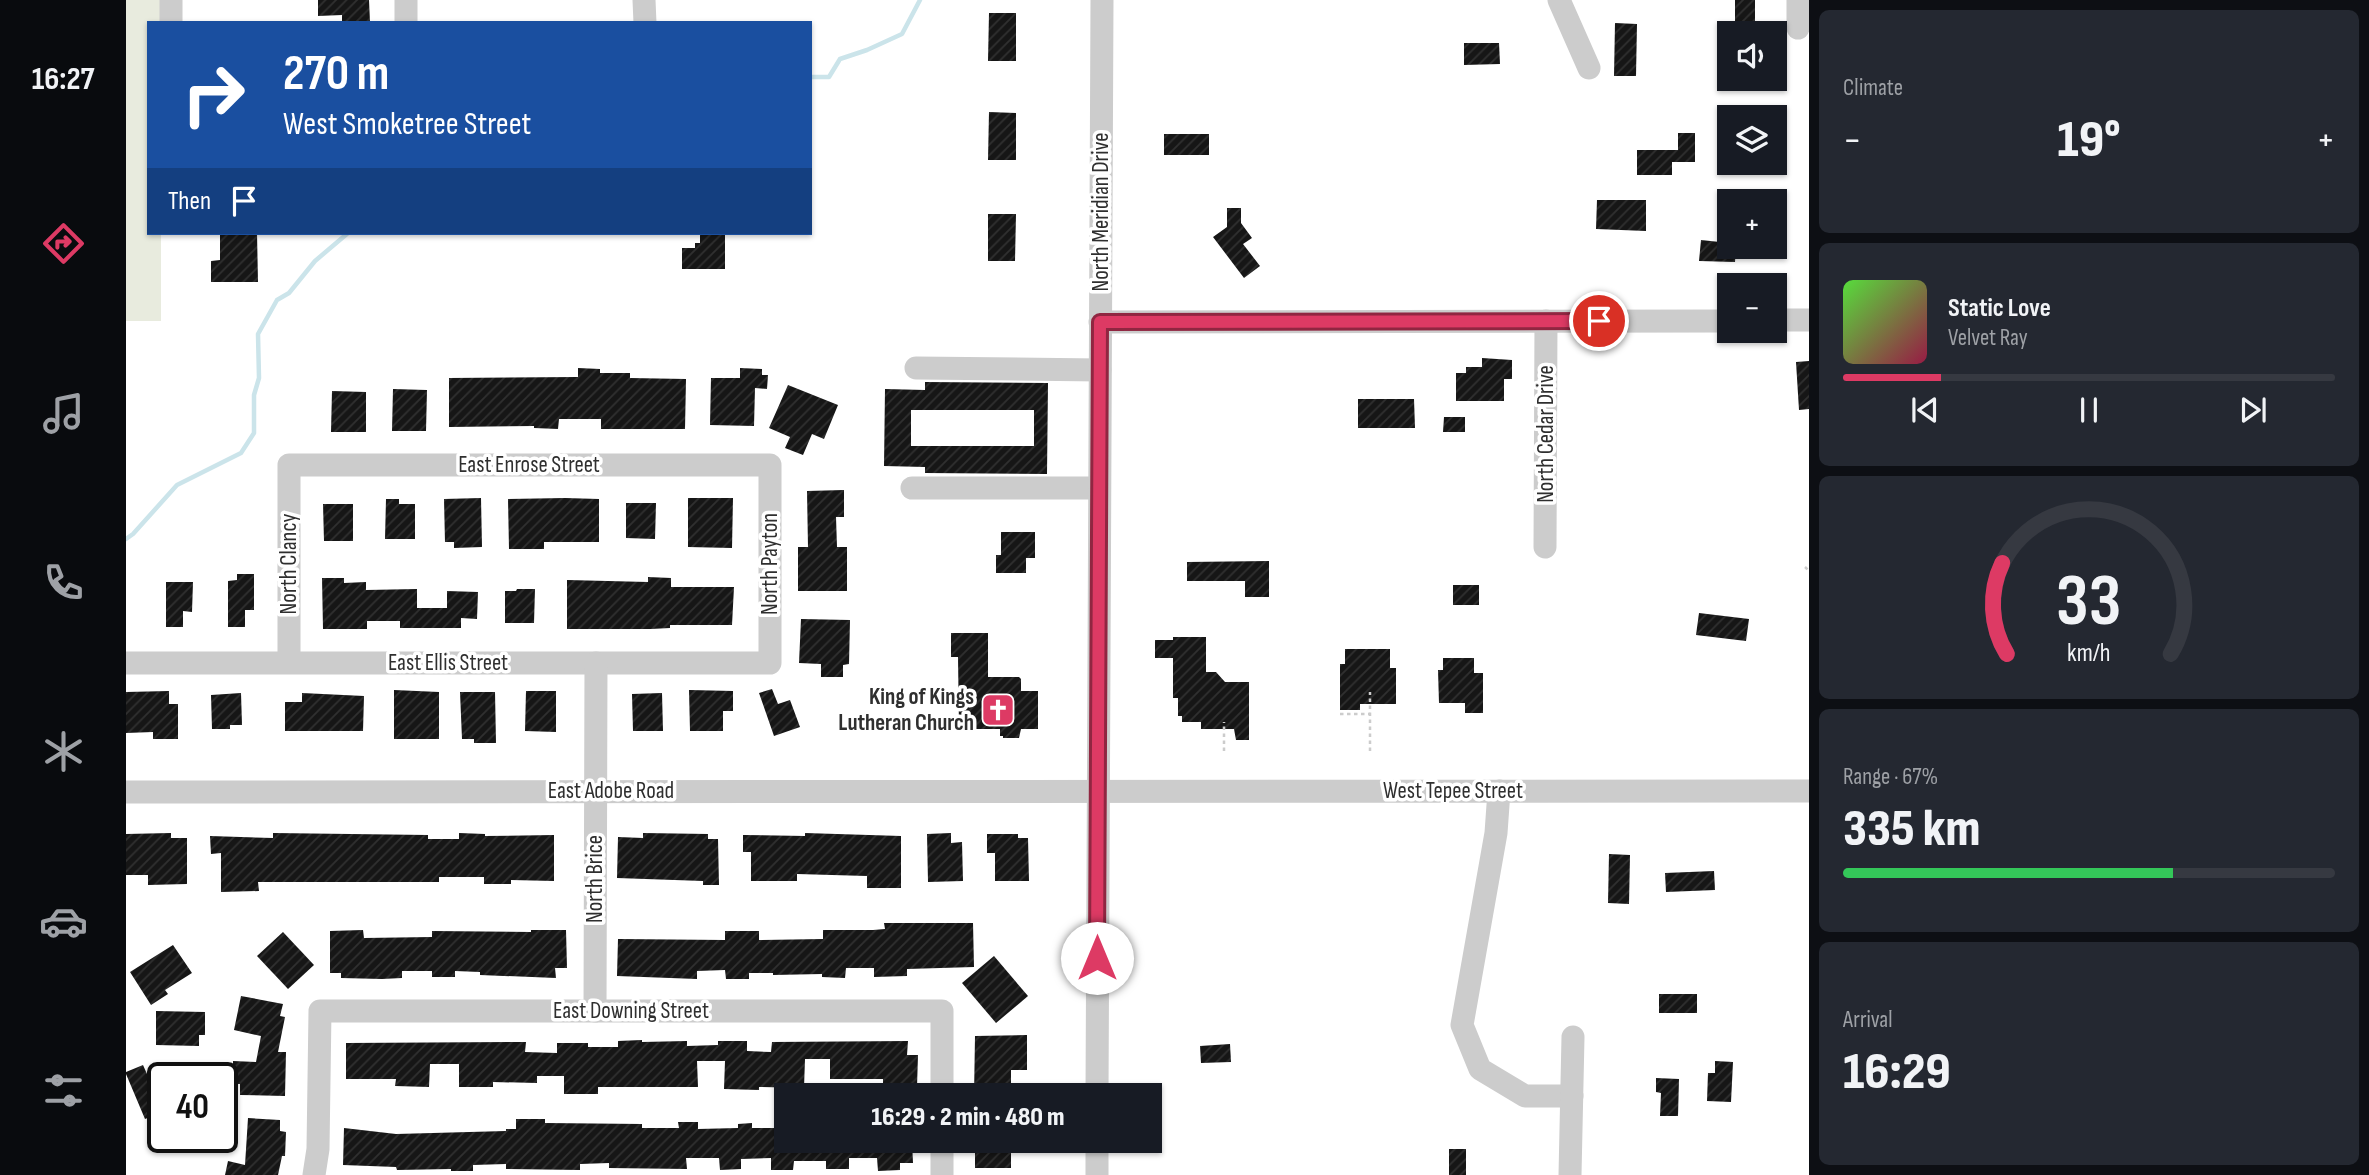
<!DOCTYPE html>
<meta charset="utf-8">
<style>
body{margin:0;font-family:"Sofia Sans Condensed",sans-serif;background:#242831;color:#f1f3f6;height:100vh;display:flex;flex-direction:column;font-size:26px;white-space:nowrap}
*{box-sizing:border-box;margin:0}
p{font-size:23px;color:#9ea1a6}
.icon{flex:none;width:38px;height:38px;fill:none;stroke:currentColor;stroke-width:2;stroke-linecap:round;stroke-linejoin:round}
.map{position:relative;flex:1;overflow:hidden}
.drawer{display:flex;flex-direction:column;gap:10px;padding:10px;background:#0d0f14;width:560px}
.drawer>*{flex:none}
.hud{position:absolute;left:21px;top:21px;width:665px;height:214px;border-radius:0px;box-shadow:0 2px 5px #0004;background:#1a4fa0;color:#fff;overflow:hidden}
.tools{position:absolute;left:1591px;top:21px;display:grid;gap:14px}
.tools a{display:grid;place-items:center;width:70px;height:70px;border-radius:0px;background:#171b24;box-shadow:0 2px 5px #0004;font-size:35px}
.speed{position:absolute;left:21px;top:1062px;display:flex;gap:14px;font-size:35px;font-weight:700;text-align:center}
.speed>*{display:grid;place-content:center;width:91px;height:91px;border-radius:50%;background:#171b24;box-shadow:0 2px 5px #0004;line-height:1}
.speed .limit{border:4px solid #111;border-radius:10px;background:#fff;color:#111}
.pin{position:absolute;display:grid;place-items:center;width:60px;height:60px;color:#fff;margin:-30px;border:4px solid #fff;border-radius:50%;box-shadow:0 2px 7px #0007}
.me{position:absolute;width:77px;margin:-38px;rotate:0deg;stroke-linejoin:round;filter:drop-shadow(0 0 5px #0008)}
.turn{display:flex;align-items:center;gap:24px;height:147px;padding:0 21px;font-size:32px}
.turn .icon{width:91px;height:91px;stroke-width:2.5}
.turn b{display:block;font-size:49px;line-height:60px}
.then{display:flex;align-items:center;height:66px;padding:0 21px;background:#0003;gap:14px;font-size:26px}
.big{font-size:52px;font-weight:800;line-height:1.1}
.drawer .tile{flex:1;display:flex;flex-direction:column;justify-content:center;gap:10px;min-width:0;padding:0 24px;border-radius:10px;background:#242831}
.drawer .dial{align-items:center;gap:0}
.dial svg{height:182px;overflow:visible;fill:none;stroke:#363941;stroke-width:7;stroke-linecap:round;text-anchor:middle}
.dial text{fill:#f1f3f6;stroke:none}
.song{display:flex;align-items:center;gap:21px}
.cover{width:84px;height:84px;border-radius:10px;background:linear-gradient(135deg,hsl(110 70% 55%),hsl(340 70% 35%))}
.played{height:7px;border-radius:4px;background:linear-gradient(90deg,#dd3a64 20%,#363941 20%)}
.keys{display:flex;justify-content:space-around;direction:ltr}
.heat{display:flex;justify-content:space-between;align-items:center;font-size:38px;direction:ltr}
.charge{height:10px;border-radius:5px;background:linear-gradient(90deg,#34c759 67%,#363941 0)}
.trip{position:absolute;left:648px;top:1083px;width:388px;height:70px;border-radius:0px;background:#171b24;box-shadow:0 2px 5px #0004;font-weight:800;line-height:70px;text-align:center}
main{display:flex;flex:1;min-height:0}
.dock{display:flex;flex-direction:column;width:126px;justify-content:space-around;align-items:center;background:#090b0e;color:#9ea1a6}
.dock .icon{width:49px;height:49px}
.dock .active{color:#dd3a64}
.dock b{font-size:32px;color:#f1f3f6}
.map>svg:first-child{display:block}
.grass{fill:#e8ebde}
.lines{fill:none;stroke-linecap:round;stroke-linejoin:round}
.stream{stroke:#cbe4ea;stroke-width:4.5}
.building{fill:url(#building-hatch);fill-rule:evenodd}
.path{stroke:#ccc;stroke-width:2.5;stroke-dasharray:3.5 3.5;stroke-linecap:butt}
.minor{stroke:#ccc;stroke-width:23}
.route-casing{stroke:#902641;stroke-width:18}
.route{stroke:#dd3a64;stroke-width:12}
.labels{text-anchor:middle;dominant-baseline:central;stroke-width:7;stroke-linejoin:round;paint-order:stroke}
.street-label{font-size:23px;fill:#2f2f2f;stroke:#fff}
.poi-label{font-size:23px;font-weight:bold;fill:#2f2f2f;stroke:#fff;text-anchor:end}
</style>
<main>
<nav class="dock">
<b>16:27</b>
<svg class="icon active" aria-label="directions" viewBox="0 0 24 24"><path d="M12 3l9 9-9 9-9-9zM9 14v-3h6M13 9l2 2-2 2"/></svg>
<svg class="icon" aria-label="music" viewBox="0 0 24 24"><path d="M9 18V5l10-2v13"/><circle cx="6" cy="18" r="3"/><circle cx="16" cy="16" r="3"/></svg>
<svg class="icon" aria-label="phone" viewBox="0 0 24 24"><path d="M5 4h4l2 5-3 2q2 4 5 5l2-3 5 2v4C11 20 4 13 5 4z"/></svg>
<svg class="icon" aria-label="climate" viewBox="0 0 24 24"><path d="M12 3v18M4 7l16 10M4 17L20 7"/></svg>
<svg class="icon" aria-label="car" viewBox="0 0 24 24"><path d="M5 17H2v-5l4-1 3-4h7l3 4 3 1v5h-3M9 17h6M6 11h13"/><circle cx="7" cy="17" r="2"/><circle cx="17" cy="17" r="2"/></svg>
<svg class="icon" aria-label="filters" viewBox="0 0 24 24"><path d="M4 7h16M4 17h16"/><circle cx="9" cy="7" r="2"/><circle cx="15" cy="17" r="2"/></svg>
</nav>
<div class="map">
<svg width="1683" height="1175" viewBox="0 0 1683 1175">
<defs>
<pattern id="building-hatch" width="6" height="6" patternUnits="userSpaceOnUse" patternTransform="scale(1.75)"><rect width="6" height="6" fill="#161616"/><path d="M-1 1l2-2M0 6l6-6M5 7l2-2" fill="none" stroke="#303030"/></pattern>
</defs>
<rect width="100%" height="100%" fill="#fff"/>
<path class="grass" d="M 0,0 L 38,0 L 38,23 L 23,23 L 23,233 L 35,233 L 35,321 L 0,321 Z"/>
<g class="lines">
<g class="stream">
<path d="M 684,77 L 703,77 L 714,59 L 741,50 L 776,34 L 794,0"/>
<path d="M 0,539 L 7,534 L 51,485 L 115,453 L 128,433 L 128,395 L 133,378 L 132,334 L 151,300 L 163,293 L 189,261 L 222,233"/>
</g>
</g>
<g class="building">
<path d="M 192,0 L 243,0 L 244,22 L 216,23 L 216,15 L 192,16 Z"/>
<rect x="1609" y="0" width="20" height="33"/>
<path d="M 863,13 L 890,13 L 890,61 L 862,61 Z"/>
<path d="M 1489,23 L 1511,24 L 1510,76 L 1488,76 Z"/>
<path d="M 1338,43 L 1373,43 L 1374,64 L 1338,65 Z"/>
<path d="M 863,112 L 890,113 L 890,160 L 862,160 Z"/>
<path d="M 1552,133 L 1569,133 L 1569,162 L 1546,162 L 1546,175 L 1511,175 L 1511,150 L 1552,150 Z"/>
<rect x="1038" y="134" width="45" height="21"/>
<rect x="1648" y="147" width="12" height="21"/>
<path d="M 1471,200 L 1520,200 L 1520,231 L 1470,229 Z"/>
<path d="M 1101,208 L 1115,208 L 1115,223 L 1126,238 L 1117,244 L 1134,266 L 1118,278 L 1087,237 L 1101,227 Z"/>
<path d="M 862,214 L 890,214 L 889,261 L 862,261 Z"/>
<path d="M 94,233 L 131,233 L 132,282 L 85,282 L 85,261 L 94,260 Z"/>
<path d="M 574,233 L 599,233 L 599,269 L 556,269 L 556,248 L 569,248 L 569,243 L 574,243 Z"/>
<path d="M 1575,240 L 1603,243 L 1603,247 L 1610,247 L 1609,262 L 1573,261 Z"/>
<path d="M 1356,358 L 1386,360 L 1386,379 L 1378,379 L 1378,401 L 1330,401 L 1330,373 L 1340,373 L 1340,367 L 1356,367 Z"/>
<path d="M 1683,361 L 1683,409 L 1673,410 L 1670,362 Z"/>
<path d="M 452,368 L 474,369 L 474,373 L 504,373 L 504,378 L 560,379 L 559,429 L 475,429 L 475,419 L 433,419 L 432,429 L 408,428 L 408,426 L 323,427 L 323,378 L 452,377 Z"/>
<path d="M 614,368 L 636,369 L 636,375 L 642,375 L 641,389 L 629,388 L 628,426 L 584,425 L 585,378 L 614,378 Z"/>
<path d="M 799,382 L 922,383 L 921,474 L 799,473 L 799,467 L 758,466 L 759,389 L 799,390 ZM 785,410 L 908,410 L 908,446 L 785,446 Z"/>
<path d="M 662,385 L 712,405 L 698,439 L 686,434 L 677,455 L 659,448 L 664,437 L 643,428 Z"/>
<path d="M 267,389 L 301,390 L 300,431 L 266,431 Z"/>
<path d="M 206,391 L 240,392 L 240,432 L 205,432 Z"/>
<path d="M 1232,399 L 1288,399 L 1289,428 L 1232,428 Z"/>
<path d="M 1318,417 L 1339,417 L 1339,432 L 1317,432 Z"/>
<path d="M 718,490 L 718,517 L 710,517 L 711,547 L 721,547 L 721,591 L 672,591 L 672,547 L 682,547 L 681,491 Z"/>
<path d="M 355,498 L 356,547 L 328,548 L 328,542 L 319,542 L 318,499 Z"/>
<path d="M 439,498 L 473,499 L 473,542 L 418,542 L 418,549 L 383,549 L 382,499 Z"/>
<path d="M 562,498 L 607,498 L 606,548 L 562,547 Z"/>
<path d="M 260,499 L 273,499 L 273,504 L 289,504 L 289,539 L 259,539 Z"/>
<path d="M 500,503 L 530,503 L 529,539 L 500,538 Z"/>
<path d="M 197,504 L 227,504 L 227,541 L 198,541 Z"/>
<path d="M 875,532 L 909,532 L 909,558 L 900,558 L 900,573 L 870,573 L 870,555 L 875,555 Z"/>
<path d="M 1143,561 L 1143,597 L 1119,597 L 1119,581 L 1061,581 L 1061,562 Z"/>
<path d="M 111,574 L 128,574 L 128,610 L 119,610 L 119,627 L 102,627 L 102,581 L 111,580 Z"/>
<path d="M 522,577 L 545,578 L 545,587 L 608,587 L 606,625 L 544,625 L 544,628 L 525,629 L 441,629 L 441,580 L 522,582 Z"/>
<path d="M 196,578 L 218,578 L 218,583 L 240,582 L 240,590 L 291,589 L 291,608 L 321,608 L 321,591 L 352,592 L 351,619 L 335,618 L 335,628 L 274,628 L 274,621 L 241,621 L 241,629 L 197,629 Z"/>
<path d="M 40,582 L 67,582 L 66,612 L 57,611 L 57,627 L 40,627 Z"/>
<rect x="1327" y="585" width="26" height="20"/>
<path d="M 391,589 L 409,589 L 408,623 L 379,623 L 379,591 L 390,591 Z"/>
<path d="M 1573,613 L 1623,619 L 1620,641 L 1570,635 Z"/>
<path d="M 675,619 L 724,620 L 723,664 L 717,665 L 717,677 L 695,677 L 695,664 L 673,663 Z"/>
<path d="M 825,633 L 862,633 L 862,677 L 893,677 L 895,679 L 895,691 L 912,691 L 912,729 L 895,729 L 893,738 L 877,738 L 877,736 L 874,736 L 874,729 L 833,729 L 832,657 L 825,657 Z"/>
<path d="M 1047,637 L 1080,637 L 1080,672 L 1090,672 L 1099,682 L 1123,682 L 1123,740 L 1110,740 L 1108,729 L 1075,729 L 1075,722 L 1056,722 L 1056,716 L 1052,716 L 1052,698 L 1047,698 L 1047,658 L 1029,658 L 1029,640 L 1047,640 Z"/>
<path d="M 1219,649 L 1264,649 L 1264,668 L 1270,668 L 1270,704 L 1234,704 L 1234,710 L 1214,710 L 1214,664 L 1219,664 Z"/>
<path d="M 1317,658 L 1348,658 L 1348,673 L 1357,673 L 1357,713 L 1339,713 L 1339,703 L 1313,703 L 1312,670 L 1317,670 Z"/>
<path d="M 646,689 L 652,704 L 664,700 L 674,727 L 648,736 L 633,693 Z"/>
<path d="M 268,690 L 313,692 L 313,739 L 268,739 Z"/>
<path d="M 563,690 L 607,691 L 607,711 L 597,711 L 597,731 L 564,731 Z"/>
<path d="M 43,691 L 43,704 L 52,704 L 52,739 L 27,739 L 27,732 L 0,733 L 0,692 Z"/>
<path d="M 400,691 L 430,691 L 430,732 L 399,731 Z"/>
<path d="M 334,692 L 369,692 L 370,743 L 348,743 L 348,739 L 336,739 Z"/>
<path d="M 115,693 L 116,725 L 104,725 L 104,729 L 86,729 L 85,695 Z"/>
<path d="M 176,693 L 238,696 L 237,731 L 159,731 L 159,702 L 176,702 Z"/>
<path d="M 536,693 L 537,731 L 507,731 L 506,694 Z"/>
<path d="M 45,833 L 45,838 L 61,838 L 61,884 L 22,885 L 22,875 L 0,875 L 0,834 Z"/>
<path d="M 147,833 L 302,835 L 302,839 L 333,839 L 333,833 L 359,834 L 359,836 L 428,835 L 428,881 L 385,880 L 385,884 L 358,884 L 358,877 L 313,877 L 313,882 L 132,882 L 133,891 L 95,892 L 95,853 L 85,854 L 84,836 L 147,838 Z"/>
<path d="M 517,833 L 582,834 L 582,839 L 592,839 L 593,885 L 577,885 L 577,881 L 491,878 L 492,837 L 517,838 Z"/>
<path d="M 679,833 L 775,836 L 775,888 L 741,888 L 741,876 L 671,874 L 671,881 L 625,881 L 625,852 L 617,852 L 617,835 L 679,836 Z"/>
<path d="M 825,833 L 825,843 L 836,842 L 837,881 L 802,882 L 801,834 Z"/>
<path d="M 861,834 L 892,834 L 892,838 L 902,838 L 903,881 L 869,881 L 869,853 L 861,853 Z"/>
<path d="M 1483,854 L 1504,855 L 1503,904 L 1482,903 Z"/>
<path d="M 1588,871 L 1589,890 L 1540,892 L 1539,873 Z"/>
<path d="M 758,923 L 847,923 L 848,967 L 781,969 L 781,976 L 748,977 L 748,968 L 720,968 L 719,978 L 696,977 L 696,974 L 647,975 L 647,973 L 623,973 L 623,979 L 600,979 L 599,970 L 571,971 L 571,979 L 491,976 L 492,939 L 599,940 L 599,931 L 633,931 L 633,940 L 697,939 L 697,930 L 747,930 L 759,929 Z"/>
<path d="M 237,930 L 238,938 L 306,937 L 306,931 L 405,932 L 405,930 L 440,930 L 441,968 L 429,968 L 430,978 L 354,975 L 354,972 L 329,971 L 329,977 L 306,977 L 306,971 L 276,971 L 276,978 L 256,979 L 215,978 L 215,973 L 204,973 L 204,931 Z"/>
<path d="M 157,932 L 188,965 L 162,989 L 131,956 Z"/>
<path d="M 47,945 L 66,973 L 39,990 L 42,994 L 25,1005 L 4,972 Z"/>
<path d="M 868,956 L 902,996 L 870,1023 L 836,983 Z"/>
<rect x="1533" y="994" width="38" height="19"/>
<path d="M 115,996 L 157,1004 L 154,1016 L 159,1017 L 152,1052 L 160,1052 L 159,1096 L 114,1095 L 114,1084 L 107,1084 L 107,1061 L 130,1062 L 135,1036 L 108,1030 Z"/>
<path d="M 30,1011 L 79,1012 L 79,1035 L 73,1035 L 73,1046 L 30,1045 Z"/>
<path d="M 901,1035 L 901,1070 L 885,1070 L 885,1096 L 848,1096 L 849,1036 Z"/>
<path d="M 516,1040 L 516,1042 L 561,1041 L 561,1046 L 592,1045 L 592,1041 L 621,1041 L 621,1051 L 645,1052 L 646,1042 L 782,1041 L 781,1055 L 792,1055 L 791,1087 L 757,1087 L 757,1079 L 704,1079 L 704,1059 L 679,1059 L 678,1088 L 633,1087 L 633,1090 L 598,1089 L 599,1061 L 571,1061 L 572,1087 L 472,1087 L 472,1094 L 438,1094 L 438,1076 L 411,1076 L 411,1083 L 367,1082 L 367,1087 L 333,1087 L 333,1064 L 304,1064 L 303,1087 L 269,1086 L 270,1079 L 220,1079 L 220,1043 L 400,1042 L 399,1052 L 431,1053 L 431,1043 L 462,1043 L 462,1047 L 492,1047 L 492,1041 Z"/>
<path d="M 1104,1044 L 1105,1062 L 1075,1063 L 1074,1046 Z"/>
<path d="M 1589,1061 L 1607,1062 L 1605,1102 L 1581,1101 L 1582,1073 L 1589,1073 Z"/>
<path d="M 17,1065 L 21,1074 L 37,1068 L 37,1112 L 19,1119 L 0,1074 L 0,1072 Z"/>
<path d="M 1530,1078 L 1553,1079 L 1552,1116 L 1534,1116 L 1535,1093 L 1530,1092 Z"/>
<path d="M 122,1118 L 154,1120 L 154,1131 L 160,1132 L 159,1156 L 156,1156 L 152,1175 L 99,1175 L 102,1161 L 119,1165 Z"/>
<path d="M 390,1119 L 419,1119 L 419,1123 L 516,1124 L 516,1128 L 553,1128 L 552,1122 L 572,1122 L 572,1129 L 612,1128 L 612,1124 L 626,1123 L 626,1128 L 660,1128 L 660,1141 L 786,1141 L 787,1163 L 774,1163 L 774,1170 L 752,1171 L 751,1158 L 723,1158 L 723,1169 L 700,1169 L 700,1161 L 668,1161 L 667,1170 L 645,1170 L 645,1158 L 615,1159 L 615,1169 L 594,1170 L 593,1158 L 560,1158 L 561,1169 L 483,1168 L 483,1163 L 454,1164 L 454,1170 L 380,1169 L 380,1164 L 347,1165 L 347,1171 L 325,1171 L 325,1169 L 271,1170 L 270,1167 L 217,1165 L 218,1128 L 270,1134 L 380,1131 L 380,1129 L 390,1129 Z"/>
<rect x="849" y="1141" width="36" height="27"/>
<rect x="1323" y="1149" width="17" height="26"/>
</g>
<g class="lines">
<g class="path">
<path d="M 1679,567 L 1683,571"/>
<path d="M 1214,714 L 1244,714"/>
<path d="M 1098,751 L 1098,722"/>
<path d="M 1244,751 L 1244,692"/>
</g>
<g class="minor">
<path d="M 518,0 L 519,23"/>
<path d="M 1433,0 L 1463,68"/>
<path d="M 1672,0 L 1672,28"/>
<path d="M 45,23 L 45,0"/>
<path d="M 280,23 L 280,0"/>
<path d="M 1648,320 L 1683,320"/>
<path d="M 974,322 L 1603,321"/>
<path d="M 790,368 L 974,370"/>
<path d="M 786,488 L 973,488"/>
<path d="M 1419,547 L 1420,321"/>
<path d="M 0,663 L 644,663 L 644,465 L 163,465 L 163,663"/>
<path d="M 1373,791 L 1370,833 L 1336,1025 L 1354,1069 L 1399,1096 L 1446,1096"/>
<path d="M 0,792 L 1683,791"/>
<path d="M 469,1011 L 470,663"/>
<path d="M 971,1096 L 976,0"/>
<path d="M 971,1141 L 971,1175"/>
<path d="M 188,1175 L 192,1149 L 194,1011 L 816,1011 L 816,1096"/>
<path d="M 816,1175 L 816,1141"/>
<path d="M 1444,1175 L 1447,1037"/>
</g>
</g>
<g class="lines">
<defs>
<path id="route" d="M 971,958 L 974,322 L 1473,321"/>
</defs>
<use href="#route" class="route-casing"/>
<use href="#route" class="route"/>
</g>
<defs>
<symbol id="church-square" viewBox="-11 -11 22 22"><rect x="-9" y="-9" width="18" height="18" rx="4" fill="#dd3a64" stroke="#fff"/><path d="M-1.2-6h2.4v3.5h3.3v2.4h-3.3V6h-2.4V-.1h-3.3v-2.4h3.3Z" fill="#fff"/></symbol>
</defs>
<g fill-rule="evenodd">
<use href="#church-square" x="853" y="691" width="38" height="38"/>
</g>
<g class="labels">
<g class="street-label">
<text transform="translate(975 212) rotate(-90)">North Meridian Drive</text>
<text transform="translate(1420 434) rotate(-90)">North Cedar Drive</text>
<text x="403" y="465">East Enrose Street</text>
<text transform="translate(163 564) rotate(-90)">North Clancy</text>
<text transform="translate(644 564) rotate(-90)">North Payton</text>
<text x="322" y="663">East Ellis Street</text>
<text x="485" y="791">East Adobe Road</text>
<text x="1327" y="791">West Tepee Street</text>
<text transform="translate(469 879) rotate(-90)">North Brice</text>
<text x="505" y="1011">East Downing Street</text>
</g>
<g class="poi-label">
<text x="848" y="697">King of Kings<tspan x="848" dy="26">Lutheran Church</tspan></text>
</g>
</g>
</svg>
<div class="tools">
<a><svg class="icon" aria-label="sound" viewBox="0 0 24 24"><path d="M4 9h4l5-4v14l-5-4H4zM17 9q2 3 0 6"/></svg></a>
<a><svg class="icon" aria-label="layers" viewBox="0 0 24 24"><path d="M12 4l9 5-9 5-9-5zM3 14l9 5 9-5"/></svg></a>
<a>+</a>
<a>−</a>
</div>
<div class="speed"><div class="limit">40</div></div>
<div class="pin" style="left:1473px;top:321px;background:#d93025"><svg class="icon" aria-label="arrive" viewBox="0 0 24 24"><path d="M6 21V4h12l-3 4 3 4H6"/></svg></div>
<svg class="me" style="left:971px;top:958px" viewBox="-20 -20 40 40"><circle r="19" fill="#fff"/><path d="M0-13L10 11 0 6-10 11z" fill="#dd3a64"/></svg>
<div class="trip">16:29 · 2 min · 480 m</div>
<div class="hud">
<div class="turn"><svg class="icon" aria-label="right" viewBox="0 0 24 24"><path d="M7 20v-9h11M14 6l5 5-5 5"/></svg><div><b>270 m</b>West Smoketree Street</div></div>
<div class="then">Then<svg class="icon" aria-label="arrive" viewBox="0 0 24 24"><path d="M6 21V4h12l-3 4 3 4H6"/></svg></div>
</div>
</div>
<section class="drawer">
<div class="tile"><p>Climate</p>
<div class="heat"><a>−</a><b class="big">19°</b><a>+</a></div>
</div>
<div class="tile">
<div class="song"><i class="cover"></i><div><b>Static Love</b><p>Velvet Ray</p></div></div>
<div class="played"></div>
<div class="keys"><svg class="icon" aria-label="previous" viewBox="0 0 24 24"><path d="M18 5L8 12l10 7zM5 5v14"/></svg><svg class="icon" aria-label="pause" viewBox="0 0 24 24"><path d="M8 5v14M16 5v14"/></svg><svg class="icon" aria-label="next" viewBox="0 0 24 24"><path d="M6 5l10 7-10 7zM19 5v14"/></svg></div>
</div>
<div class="tile dial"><svg viewBox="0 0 100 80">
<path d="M14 69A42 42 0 1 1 86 69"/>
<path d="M14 69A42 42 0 0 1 12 29" stroke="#dd3a64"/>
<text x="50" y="56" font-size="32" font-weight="700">33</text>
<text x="50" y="72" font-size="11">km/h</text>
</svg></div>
<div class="tile"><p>Range · 67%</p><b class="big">335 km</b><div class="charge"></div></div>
<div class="tile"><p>Arrival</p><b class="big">16:29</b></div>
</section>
</main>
